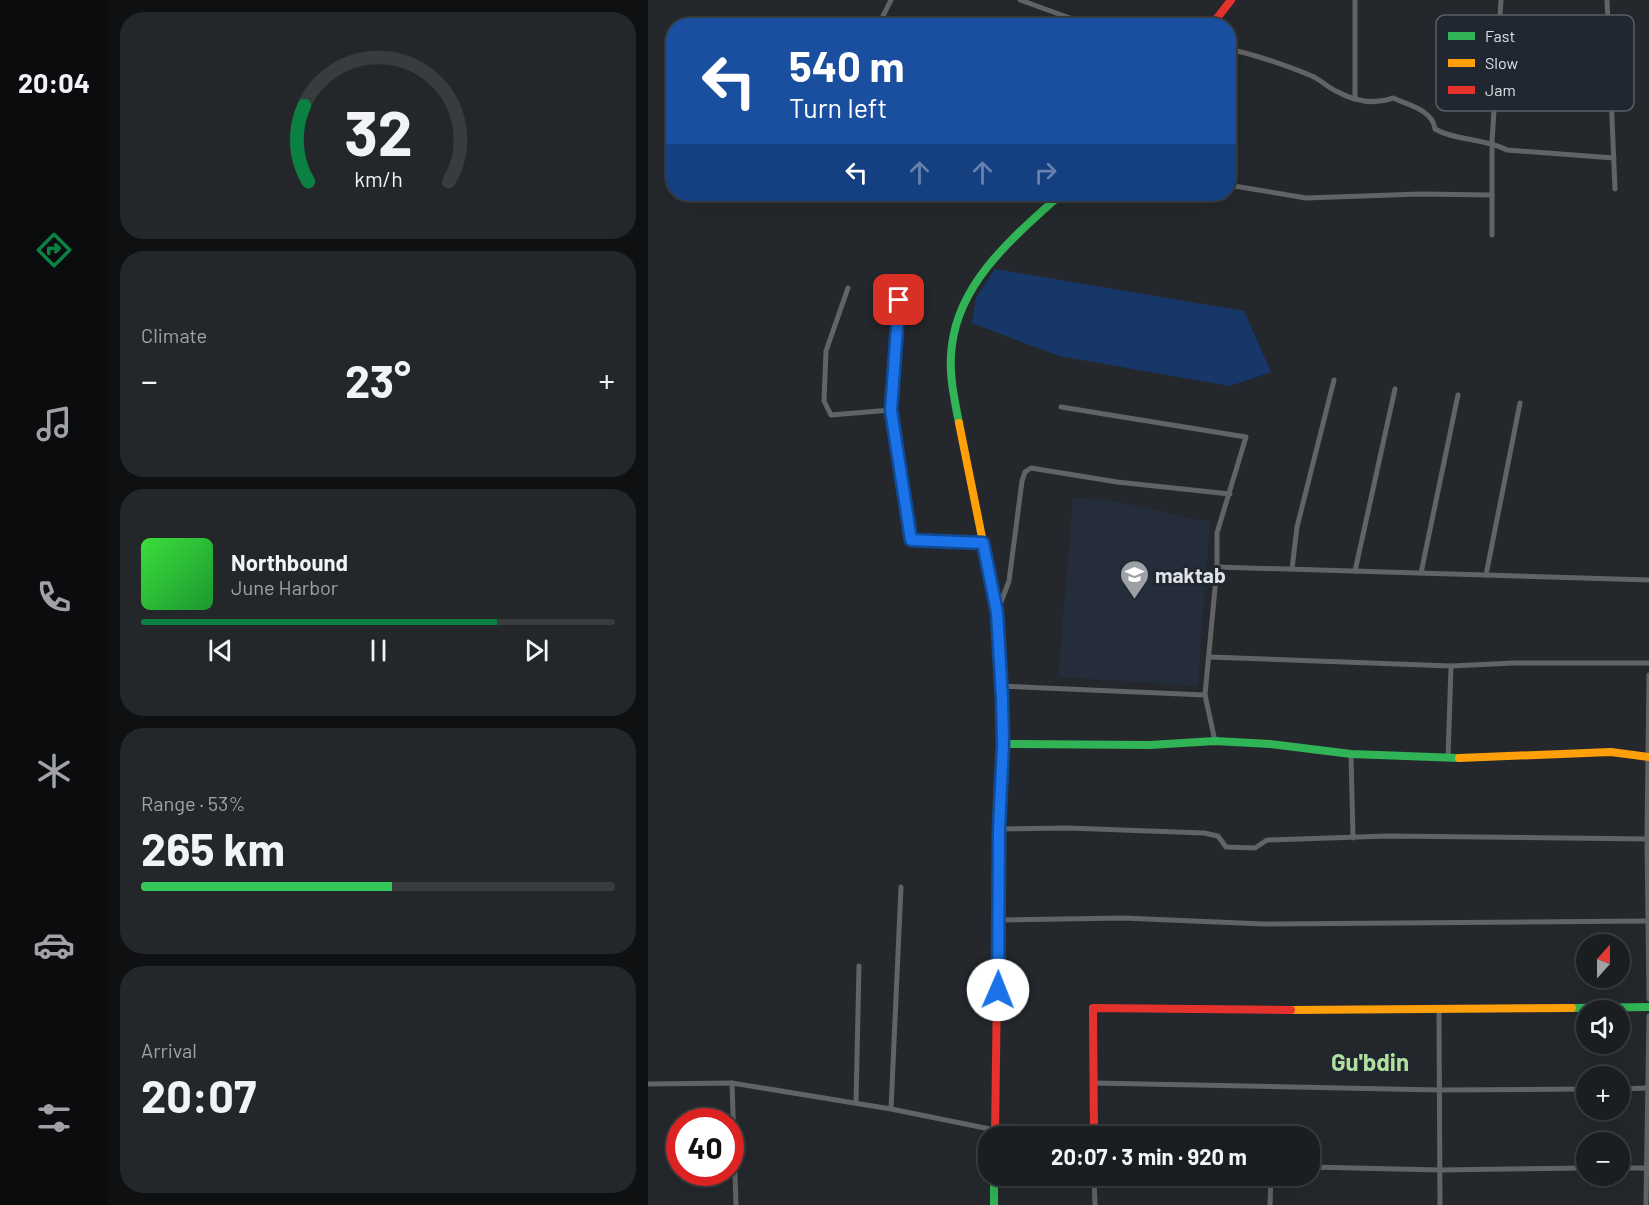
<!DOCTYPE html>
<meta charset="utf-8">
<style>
body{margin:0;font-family:Barlow,sans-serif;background:#24272a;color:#f1f3f6;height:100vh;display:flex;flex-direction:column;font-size:22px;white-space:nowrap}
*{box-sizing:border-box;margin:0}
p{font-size:20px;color:#a0a2a5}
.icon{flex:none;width:33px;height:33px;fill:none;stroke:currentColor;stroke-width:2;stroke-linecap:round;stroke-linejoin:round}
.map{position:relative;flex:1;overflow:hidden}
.sheet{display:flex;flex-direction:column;gap:12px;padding:12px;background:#0f1012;width:540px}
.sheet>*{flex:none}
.top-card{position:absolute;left:18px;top:18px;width:570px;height:183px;border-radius:24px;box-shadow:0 6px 24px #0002,0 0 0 2px #393c3f;background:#1a4fa0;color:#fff;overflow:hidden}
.needle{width:39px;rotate:21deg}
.fabs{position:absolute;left:928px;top:934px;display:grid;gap:12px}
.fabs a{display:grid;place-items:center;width:54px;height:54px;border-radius:50%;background:#1b1e21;box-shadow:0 6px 24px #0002,0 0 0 2px #393c3f;font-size:30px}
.speed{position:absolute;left:18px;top:1108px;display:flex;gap:12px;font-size:30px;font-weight:700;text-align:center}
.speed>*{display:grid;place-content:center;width:78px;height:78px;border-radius:50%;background:#1b1e21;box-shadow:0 6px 24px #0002,0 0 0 2px #393c3f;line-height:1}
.speed .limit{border:9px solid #d22;background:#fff;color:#111}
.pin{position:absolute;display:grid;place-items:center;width:51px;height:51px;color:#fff;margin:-26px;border-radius:12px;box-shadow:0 3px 9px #0006}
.me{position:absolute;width:66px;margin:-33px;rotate:1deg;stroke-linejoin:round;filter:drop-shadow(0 0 4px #0008)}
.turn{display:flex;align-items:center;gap:21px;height:126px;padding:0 24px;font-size:27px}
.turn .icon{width:78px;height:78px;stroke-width:2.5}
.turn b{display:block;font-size:42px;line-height:51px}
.lanes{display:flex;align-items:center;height:57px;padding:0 24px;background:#0003;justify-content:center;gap:30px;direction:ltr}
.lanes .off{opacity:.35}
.big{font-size:45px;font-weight:700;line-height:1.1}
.sheet .card{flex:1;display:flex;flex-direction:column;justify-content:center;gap:9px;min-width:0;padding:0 21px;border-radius:24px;background:#24272a}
.sheet .dial{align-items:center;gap:0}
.dial svg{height:156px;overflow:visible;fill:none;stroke:#393c3f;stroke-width:7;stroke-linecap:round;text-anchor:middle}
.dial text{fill:#f1f3f6;stroke:none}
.song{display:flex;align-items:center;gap:18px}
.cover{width:72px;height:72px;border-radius:9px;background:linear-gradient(135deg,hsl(120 70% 55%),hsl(130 70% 35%))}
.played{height:6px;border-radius:3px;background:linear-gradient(90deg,#0b8043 75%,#393c3f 75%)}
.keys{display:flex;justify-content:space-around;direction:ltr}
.heat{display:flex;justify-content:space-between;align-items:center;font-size:33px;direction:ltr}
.charge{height:9px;border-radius:4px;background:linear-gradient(90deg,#34c759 53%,#393c3f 0)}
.trip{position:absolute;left:330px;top:1126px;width:342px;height:60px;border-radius:24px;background:#1b1e21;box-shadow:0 6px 24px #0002,0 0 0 2px #393c3f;font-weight:700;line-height:60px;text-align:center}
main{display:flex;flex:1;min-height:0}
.menu{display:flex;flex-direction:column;width:108px;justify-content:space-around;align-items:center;background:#0b0c0d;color:#a0a2a5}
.menu .icon{width:42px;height:42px}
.menu .selected{color:#0b8043}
.menu b{font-size:27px;color:#f1f3f6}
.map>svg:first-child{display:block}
.built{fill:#252c3a}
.green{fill:#173769}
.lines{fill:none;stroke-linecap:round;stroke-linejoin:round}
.street{stroke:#616364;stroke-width:5}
.fast{stroke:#30b455;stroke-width:8}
.slow{stroke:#ff9f0a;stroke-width:8}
.jam{stroke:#e5322d;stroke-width:8}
.route-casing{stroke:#114b97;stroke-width:15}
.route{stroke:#1a73e8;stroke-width:10}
.labels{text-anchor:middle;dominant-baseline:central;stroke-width:6;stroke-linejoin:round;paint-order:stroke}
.poi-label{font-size:21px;font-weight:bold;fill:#dee2e8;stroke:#212730;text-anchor:start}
.quarter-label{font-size:24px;font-weight:bold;fill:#b1df9e;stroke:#212730}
.key{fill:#212730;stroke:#5a5f67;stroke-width:1.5}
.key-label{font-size:16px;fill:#dee2e8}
</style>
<main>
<nav class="menu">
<b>20:04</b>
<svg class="icon selected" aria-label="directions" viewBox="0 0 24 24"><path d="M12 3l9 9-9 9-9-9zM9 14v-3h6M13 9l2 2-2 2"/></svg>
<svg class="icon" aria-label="music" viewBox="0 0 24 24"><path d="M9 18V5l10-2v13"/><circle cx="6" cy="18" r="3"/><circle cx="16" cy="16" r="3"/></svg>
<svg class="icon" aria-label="phone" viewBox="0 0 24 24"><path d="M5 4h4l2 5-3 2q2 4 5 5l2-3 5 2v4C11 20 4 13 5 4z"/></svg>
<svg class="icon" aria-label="climate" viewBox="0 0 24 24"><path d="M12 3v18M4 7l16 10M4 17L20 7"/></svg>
<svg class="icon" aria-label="car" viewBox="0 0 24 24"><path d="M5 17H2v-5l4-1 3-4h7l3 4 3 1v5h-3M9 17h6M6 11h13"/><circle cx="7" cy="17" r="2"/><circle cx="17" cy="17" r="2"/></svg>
<svg class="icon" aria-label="filters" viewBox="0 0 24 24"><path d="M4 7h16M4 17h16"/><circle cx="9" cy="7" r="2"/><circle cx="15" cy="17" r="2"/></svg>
</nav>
<section class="sheet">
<div class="card dial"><svg viewBox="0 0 100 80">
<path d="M14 69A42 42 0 1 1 86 69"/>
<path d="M14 69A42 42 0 0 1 12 30" stroke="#0b8043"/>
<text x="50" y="56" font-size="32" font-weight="700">32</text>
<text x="50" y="72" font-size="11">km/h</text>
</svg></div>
<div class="card"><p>Climate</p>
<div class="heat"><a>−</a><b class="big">23°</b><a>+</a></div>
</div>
<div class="card">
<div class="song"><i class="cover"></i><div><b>Northbound</b><p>June Harbor</p></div></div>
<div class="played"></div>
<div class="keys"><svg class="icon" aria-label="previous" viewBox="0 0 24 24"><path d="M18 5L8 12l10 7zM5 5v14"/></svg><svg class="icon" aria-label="pause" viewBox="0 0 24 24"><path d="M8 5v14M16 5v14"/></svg><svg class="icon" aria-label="next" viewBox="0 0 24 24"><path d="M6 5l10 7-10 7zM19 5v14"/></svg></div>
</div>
<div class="card"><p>Range · 53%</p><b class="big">265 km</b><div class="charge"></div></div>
<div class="card"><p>Arrival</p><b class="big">20:07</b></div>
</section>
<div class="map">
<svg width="1001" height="1205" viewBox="0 0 1001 1205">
<rect width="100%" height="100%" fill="#24282c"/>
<path class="built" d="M 425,497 L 466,501 L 562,522 L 550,686 L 410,677 Z"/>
<path class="green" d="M 347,269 L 596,311 L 623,372 L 582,386 L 411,356 L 324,323 L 328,298 Z"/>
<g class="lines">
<g class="street">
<path d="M 372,0 L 444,26"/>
<path d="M 959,0 L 967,189"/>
<path d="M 230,26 L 243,0"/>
<path d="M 580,49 C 609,55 637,65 664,76 C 673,80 679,87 688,91 C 706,101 726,105 745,98 C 760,105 785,110 787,129 C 808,141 836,138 859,150 L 966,158"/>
<path d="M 707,99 L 707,0"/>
<path d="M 580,185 L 658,198 L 772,194 L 844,195"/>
<path d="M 844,235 L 844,142 L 853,0"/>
<path d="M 200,288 L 178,351 L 176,401 L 183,415 L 243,410"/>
<path d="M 251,300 L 243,410 L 263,540 L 335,543"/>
<path d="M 413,407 L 598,437 L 569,533 L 569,567 L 557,695 L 567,741"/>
<path d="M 569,567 L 1001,580"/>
<path d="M 644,569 L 649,527 L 686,380"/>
<path d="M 707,571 L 747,389"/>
<path d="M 773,573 L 810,395"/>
<path d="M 838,575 L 872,403"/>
<path d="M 350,610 L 361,581 L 374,481 L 377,472 L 383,468 L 469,482 L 582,494"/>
<path d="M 561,657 L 803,666 L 866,663 L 1001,663"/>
<path d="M 1001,675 L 999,839 L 1001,999"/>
<path d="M 353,686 L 557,695"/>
<path d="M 703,754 L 705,838"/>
<path d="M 800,758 L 803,666"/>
<path d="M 351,829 L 420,828 L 556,833 L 570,836 L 578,847 L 607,848 L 619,840 L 739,836 L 999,839"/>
<path d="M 351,920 L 475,918 L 616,924 L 999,921"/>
<path d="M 791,1011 L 792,1205"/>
<path d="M 84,1083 L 88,1205"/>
<path d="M 445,1083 L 791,1090 L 939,1089"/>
<path d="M 0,1084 L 84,1083 L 243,1109 L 347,1130"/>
<path d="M 972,1089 L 1000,1088"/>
<path d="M 208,1103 L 211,966"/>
<path d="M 243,1109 L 253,887"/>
<path d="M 662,1167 L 792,1170 L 939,1168"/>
<path d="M 972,1168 L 1000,1168"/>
<path d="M 446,1176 L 447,1205"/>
<path d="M 622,1205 L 623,1176"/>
<path d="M 998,1205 L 1001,1016"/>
</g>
<g class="fast">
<path d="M 311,423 C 306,397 300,371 304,345 C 312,280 368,235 413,194"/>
<path d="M 355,744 L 502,745 L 567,741 L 622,744 L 703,754 L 811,758"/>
<path d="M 924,1008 L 1001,1007"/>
<path d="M 346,1176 L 346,1205"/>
</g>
<g class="slow">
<path d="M 311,423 L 349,612 L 353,708"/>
<path d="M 811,758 L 963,752 L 1001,757"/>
<path d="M 643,1010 L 924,1008"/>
</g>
<g class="jam">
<path d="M 563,26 L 583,0"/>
<path d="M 347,1137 L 351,829 L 355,744 L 353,708"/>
<path d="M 446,1137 L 445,1008 L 643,1010"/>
</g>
</g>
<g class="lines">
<defs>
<path id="route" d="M 251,300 L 243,410 L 263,540 L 335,543 L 349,612 L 354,698 L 355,744 L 351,829 L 350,990"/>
</defs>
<use href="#route" class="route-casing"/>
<use href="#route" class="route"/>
</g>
<defs>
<symbol id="school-pin" viewBox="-11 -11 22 30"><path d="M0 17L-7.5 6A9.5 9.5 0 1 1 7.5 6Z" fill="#9da1a6" stroke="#212730"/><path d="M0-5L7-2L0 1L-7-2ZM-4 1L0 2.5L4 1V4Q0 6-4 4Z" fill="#fff"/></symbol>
</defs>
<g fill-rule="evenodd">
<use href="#school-pin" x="470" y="558" width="33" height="45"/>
</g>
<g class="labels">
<g class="poi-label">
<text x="507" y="574">maktab</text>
</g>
<g class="quarter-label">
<text x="722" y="1061">Gu'bdin</text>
</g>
</g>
<rect x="788" y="15" width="198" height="96" rx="9" class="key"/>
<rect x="800" y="32" width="27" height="8" fill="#30b455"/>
<rect x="800" y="59" width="27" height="8" fill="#ff9f0a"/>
<rect x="800" y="86" width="27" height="8" fill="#e5322d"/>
<g class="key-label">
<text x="837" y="42">Fast</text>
<text x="837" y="69">Slow</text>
<text x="837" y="96">Jam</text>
</g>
</svg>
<div class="fabs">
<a><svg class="needle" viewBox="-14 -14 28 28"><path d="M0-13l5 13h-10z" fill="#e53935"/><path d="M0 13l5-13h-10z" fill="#a0a2a5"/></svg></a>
<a><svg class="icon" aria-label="sound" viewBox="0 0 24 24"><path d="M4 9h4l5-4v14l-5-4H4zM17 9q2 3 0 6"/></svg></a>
<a>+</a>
<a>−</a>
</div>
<div class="speed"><div class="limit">40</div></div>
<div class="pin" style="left:251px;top:300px;background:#d93025"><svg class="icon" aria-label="arrive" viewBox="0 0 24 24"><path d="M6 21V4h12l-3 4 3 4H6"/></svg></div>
<svg class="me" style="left:350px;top:990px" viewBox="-20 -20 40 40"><circle r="19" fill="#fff"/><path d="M0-13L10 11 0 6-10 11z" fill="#1a73e8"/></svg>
<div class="trip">20:07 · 3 min · 920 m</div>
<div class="top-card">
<div class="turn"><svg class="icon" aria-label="left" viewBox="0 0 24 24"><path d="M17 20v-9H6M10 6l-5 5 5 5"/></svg><div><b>540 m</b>Turn left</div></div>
<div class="lanes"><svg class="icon" aria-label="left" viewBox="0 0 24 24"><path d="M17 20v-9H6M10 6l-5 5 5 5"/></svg><svg class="icon off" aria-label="ahead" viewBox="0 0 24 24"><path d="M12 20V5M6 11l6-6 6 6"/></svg><svg class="icon off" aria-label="ahead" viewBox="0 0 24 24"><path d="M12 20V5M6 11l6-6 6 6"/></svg><svg class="icon off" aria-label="right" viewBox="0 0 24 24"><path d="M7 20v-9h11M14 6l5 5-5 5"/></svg></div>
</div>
</div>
</main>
